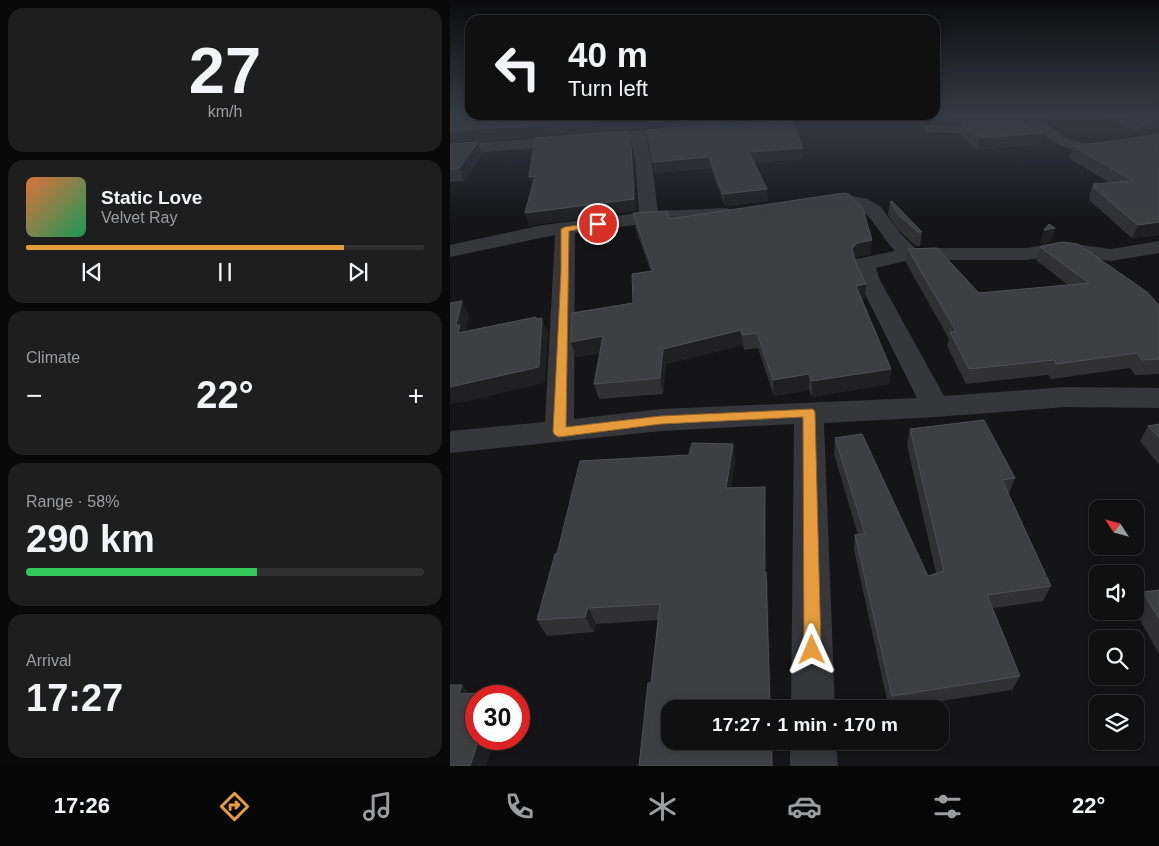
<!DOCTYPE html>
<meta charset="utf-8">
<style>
body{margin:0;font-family:Helvetica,sans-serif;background:#1e1e1f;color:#f1f3f6;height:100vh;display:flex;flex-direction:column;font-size:19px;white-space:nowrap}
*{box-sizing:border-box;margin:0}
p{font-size:16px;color:#9c9d9f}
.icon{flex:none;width:28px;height:28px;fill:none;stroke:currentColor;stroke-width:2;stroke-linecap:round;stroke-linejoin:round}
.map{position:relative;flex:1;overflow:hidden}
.details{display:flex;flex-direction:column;gap:8px;padding:8px;background:#090909;width:450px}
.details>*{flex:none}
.top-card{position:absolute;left:15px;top:15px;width:475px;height:105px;border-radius:15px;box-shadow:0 2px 8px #0003,0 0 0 1px #303031;background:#101011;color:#f1f3f6;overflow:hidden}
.needle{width:32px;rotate:306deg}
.controls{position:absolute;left:639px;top:500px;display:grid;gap:10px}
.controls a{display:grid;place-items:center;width:55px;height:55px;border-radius:10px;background:#101011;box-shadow:0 2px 8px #0003,0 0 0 1px #303031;font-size:25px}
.speed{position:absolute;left:15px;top:685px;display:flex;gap:10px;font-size:25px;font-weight:700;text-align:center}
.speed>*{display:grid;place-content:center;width:65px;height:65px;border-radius:50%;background:#101011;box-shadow:0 2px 8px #0003,0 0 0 1px #303031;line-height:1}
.speed .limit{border:8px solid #d22;background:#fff;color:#111}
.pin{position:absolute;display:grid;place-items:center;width:42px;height:42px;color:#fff;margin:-21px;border:2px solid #fff;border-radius:50%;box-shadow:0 1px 5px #0007}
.me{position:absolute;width:55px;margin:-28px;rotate:359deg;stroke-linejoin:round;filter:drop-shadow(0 0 4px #0008)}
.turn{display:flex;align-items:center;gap:18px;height:105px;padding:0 20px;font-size:22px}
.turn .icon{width:65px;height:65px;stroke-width:2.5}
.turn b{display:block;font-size:35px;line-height:42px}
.big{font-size:38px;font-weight:800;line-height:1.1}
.details .widget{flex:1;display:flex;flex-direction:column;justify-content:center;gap:8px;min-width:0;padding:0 18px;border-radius:15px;background:#1e1e1f}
.details .dial{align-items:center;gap:0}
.dial b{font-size:65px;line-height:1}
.song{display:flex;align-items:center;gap:15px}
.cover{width:60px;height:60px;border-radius:8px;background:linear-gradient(135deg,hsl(20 70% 55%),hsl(150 70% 35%))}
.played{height:5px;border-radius:2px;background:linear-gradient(90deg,#e69c3d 80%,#303031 80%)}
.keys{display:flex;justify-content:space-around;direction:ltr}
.heat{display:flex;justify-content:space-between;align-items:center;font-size:28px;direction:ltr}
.charge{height:8px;border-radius:4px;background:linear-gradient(90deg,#34c759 58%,#303031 0)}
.trip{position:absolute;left:211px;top:700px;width:288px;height:50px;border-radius:15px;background:#101011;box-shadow:0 2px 8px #0003,0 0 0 1px #303031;font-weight:800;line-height:50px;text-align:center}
.dock{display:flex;height:80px;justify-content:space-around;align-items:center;background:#060607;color:#9c9d9f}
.dock .icon{width:35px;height:35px}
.dock .selected{color:#e69c3d}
.dock b{font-size:22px;color:#f1f3f6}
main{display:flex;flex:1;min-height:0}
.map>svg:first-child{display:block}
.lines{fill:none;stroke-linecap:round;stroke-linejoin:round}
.minor{fill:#36373b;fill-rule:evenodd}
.wall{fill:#313134}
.shaded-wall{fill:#202022}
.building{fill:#3e3f42;stroke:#4e5054}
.route{fill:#e69c3d;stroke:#966528}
</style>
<main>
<section class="details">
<div class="widget dial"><b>27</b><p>km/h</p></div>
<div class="widget">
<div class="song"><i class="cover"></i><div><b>Static Love</b><p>Velvet Ray</p></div></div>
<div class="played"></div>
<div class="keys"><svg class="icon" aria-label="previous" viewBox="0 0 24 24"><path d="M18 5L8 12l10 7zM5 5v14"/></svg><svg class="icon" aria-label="pause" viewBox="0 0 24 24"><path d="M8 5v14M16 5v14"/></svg><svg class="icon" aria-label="next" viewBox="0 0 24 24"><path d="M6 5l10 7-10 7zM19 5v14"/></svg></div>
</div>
<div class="widget"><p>Climate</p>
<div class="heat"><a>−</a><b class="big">22°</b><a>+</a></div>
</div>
<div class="widget"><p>Range · 58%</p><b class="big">290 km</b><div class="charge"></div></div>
<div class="widget"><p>Arrival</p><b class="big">17:27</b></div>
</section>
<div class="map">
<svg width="709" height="766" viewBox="0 0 709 766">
<rect width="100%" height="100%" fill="#151517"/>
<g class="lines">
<g class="minor">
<path d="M 571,114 L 587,114 C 598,124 610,136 624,141 C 648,149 685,137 709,132 L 709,140 C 664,150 626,165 588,130 C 582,125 576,120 571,114 Z"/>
<path d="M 324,121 L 329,122 L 331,125 L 329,128 L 196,139 L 201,158 L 208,211 L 276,208 L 283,210 L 285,214 L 283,218 L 199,223 L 125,233 L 124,419 L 211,409 L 467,398 L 408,280 L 403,264 L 406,259 L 445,251 C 430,236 420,207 397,205 C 385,204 373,209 362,206 L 359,202 L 362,198 L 390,194 L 418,199 L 431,207 L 449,232 L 465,248 L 577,248 L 609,242 L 661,249 L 709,241 L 709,253 L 661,261 L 609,254 L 577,260 L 459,260 L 426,268 L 430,280 L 494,396 L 616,387 L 709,388 L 709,408 L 616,407 L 486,417 L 374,423 L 385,709 L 341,709 L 344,424 L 211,431 L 0,453 L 0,431 L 95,422 L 105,235 L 0,257 L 0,245 L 93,225 L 189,213 L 185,158 L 181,140 L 0,155 L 0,145 Z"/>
<path d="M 481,125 L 548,127 L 553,128 L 555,131 L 553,134 L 548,135 L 476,132 L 474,129 L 476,126 Z"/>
<path d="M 340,741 L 386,741 L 388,766 L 340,766 Z"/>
</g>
</g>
<g class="wall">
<path d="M 485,114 L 576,114 L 573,124 L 496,123 L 494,121 L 478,121 L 476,115 L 485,115 Z"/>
<path d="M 651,114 L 709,114 L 709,131 L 689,135 Z"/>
<path d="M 512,124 L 592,133 L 589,144 L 527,150 L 510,135 Z"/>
<path d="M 270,129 L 353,159 L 304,163 L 318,201 L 275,206 L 261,168 L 205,173 L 197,130 Z"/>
<path d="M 709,131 L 709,235 L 682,238 L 639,200 L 640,197 L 639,196 L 643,184 L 660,183 L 619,158 L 623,146 L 707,136 Z"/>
<path d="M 0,144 L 32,154 L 14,181 L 0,182 Z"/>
<path d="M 440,202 L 472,232 L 470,246 L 466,246 L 447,229 L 438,215 Z"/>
<path d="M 183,213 L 219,219 L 421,254 L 406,257 L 405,258 L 407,266 L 416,284 L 415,298 L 412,299 L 441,369 L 439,384 L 362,397 L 359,390 L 324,396 L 308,348 L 294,350 L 293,345 L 216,364 L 213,394 L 149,399 L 144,384 L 150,353 L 126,357 L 121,342 L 183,303 L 201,272 L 185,227 Z"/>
<path d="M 590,247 L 709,305 L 709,374 L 685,375 L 680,368 L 601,379 L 598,375 L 516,384 L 497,346 L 499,339 L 456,263 L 458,249 L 529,293 L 618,285 L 586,260 Z"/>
<path d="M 709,424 L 709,465 L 690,441 L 698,426 Z"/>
<path d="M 460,429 L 565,478 L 559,494 L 558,494 L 601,586 L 593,601 L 543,608 L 570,676 L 562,690 L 439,709 L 404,550 L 405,535 L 408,535 L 384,454 L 385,438 L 478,576 L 486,573 L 457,445 Z"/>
<path d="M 283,444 L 285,462 L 281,488 L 316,504 L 316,572 L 318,589 L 220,741 L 322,741 L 323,766 L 189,766 L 201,683 L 208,620 L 146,624 L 144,632 L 97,636 L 87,620 L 107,554 L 239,455 Z"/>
<path d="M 709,590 L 709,654 L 685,611 L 685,604 L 693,592 Z"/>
</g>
<g class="shaded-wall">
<path d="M 227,115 L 266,115 L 267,123 L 0,143 L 0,131 Z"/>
<path d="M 709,121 L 709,131 L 689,135 L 693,124 Z"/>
<path d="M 592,133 L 589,144 L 527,150 L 529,138 Z"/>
<path d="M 28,142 L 32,154 L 14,181 L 9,168 Z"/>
<path d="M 181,147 L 183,158 L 187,211 L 79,226 L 75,213 Z"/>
<path d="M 353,148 L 353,159 L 299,163 L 299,152 Z"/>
<path d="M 259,157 L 261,168 L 205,173 L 203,162 Z"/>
<path d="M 85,176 L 83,189 L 79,177 Z"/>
<path d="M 317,189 L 318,201 L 275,206 L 273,194 Z"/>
<path d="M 709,222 L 709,235 L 682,238 L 688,225 Z"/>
<path d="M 605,228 L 601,242 L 590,244 L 594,230 Z"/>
<path d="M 422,240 L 421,254 L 406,257 L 401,263 L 402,249 L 407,243 Z"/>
<path d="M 416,284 L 415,298 L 405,300 L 406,286 Z"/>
<path d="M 12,301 L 19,316 L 15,335 L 8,333 L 6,325 Z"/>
<path d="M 86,317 L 92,332 L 92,318 L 98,333 L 95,383 L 19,401 L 0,404 L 0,387 L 86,319 Z"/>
<path d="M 291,330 L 293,345 L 216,364 L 213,394 L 210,378 L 213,349 Z"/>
<path d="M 153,336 L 158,351 L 126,357 L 121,342 Z"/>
<path d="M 441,369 L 439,384 L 362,397 L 362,381 Z"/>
<path d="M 359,374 L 359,390 L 324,396 L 323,380 Z"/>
<path d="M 283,444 L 285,462 L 278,506 L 276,488 Z"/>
<path d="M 315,487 L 316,504 L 315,589 L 314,573 Z"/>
<path d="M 316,572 L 318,589 L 321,709 L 320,709 Z"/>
<path d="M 138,608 L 146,624 L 144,632 L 135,617 Z"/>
<path d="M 12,685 L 24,698 L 9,694 Z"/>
<path d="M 44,692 L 48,696 L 43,696 Z"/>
<path d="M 29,739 L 45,739 L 36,766 L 20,766 Z"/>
<path d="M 321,741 L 322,741 L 323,766 L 322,766 Z"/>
</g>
<g class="building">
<path d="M 0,114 L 20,114 L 20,115 L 227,115 L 0,131 Z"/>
<path d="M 674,114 L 709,114 L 709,121 L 693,124 Z"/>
<path d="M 343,122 L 353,148 L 299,152 L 317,189 L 273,194 L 259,157 L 203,162 L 197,130 L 269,124 L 270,129 Z"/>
<path d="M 512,124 L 586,125 L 592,133 L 529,138 Z"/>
<path d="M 177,131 L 181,147 L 184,199 L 75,213 L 85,176 L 79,177 L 85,138 Z"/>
<path d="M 709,135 L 709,222 L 688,225 L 643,187 L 647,187 L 643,184 L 683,181 L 623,146 Z"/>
<path d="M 28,142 L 9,168 L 0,169 L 0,144 Z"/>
<path d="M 394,193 L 399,194 L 413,209 L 422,240 L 407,243 L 402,249 L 407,266 L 416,284 L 406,286 L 441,369 L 362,381 L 359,374 L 323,380 L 307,333 L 292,335 L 291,330 L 213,349 L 210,378 L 144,384 L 153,336 L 121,342 L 122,313 L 183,303 L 182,274 L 203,271 L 183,213 L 217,211 L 219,219 Z"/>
<path d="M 442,201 L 472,232 L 468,232 L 449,215 L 440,202 Z"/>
<path d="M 599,224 L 605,228 L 594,230 Z"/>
<path d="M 613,242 L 628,244 L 697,292 L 709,305 L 709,359 L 692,360 L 687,353 L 606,364 L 604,360 L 519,369 L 500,332 L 506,331 L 458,249 L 487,248 L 529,293 L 639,283 L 590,247 Z"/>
<path d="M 12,301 L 6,325 L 10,325 L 8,333 L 86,317 L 86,319 L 92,318 L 89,367 L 0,387 L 0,303 Z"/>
<path d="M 534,420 L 565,478 L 552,480 L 601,586 L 537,595 L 570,676 L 442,696 L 405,535 L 415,534 L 385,438 L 412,434 L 478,576 L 494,571 L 460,429 Z"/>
<path d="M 709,424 L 709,438 L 698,426 Z"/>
<path d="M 242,443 L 283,444 L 276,488 L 315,487 L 314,573 L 316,572 L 320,709 L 220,709 L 220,741 L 321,741 L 322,766 L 189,766 L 198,683 L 201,683 L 210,604 L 138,608 L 135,617 L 87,620 L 105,554 L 107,554 L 130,461 L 239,455 Z"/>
<path d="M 709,590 L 709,619 L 693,592 Z"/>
<path d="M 0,685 L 12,685 L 9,694 L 44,692 L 43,696 L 26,696 L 26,739 L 29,739 L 20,766 L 0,766 Z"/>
</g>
<linearGradient id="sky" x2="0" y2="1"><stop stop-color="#0c0c0d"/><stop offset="0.52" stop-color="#353b47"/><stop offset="1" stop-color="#353b47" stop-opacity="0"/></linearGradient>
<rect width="709" height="221" fill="url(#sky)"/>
<path class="route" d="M 148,222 L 151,223 L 151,226 L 119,231 L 116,427 L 211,416 L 363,409 L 365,412 L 371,650 L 368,656 L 362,658 L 356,656 L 354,650 L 353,417 L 211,424 L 109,437 L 105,435 L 103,432 L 111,272 L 111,229 L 115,227 Z"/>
</svg>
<div class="controls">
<a><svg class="needle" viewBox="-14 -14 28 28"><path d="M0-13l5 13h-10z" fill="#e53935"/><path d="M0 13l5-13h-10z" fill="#9c9d9f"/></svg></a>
<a><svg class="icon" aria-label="sound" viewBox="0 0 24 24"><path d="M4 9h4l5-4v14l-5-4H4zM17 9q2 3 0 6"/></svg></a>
<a><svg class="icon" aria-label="search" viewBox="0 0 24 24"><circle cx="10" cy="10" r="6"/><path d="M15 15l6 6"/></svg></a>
<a><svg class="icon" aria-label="layers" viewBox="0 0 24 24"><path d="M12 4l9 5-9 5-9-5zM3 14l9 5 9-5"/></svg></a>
</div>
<div class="speed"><div class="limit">30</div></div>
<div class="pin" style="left:148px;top:224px;background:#d93025"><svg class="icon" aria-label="arrive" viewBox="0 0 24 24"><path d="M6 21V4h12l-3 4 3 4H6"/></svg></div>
<svg class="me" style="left:362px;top:650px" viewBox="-20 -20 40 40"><path d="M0-17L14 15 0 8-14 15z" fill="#e69c3d" stroke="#fff" stroke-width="4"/></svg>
<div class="trip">17:27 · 1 min · 170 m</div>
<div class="top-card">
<div class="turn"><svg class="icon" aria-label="left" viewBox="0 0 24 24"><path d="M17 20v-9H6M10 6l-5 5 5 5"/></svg><div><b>40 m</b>Turn left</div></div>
</div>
</div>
</main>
<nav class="dock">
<b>17:26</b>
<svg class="icon selected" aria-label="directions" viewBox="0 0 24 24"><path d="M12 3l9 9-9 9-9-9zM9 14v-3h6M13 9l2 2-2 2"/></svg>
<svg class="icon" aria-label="music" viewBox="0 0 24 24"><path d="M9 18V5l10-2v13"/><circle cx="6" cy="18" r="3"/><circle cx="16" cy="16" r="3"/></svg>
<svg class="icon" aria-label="phone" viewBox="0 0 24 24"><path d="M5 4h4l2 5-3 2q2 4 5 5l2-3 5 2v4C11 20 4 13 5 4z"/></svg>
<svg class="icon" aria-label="climate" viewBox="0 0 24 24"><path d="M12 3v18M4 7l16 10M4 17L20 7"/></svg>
<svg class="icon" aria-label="car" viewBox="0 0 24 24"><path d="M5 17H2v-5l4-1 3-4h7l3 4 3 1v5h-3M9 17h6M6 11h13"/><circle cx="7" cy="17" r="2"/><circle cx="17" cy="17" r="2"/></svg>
<svg class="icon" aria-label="filters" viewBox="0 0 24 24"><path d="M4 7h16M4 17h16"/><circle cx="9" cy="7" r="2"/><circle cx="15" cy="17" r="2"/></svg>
<b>22°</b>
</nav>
